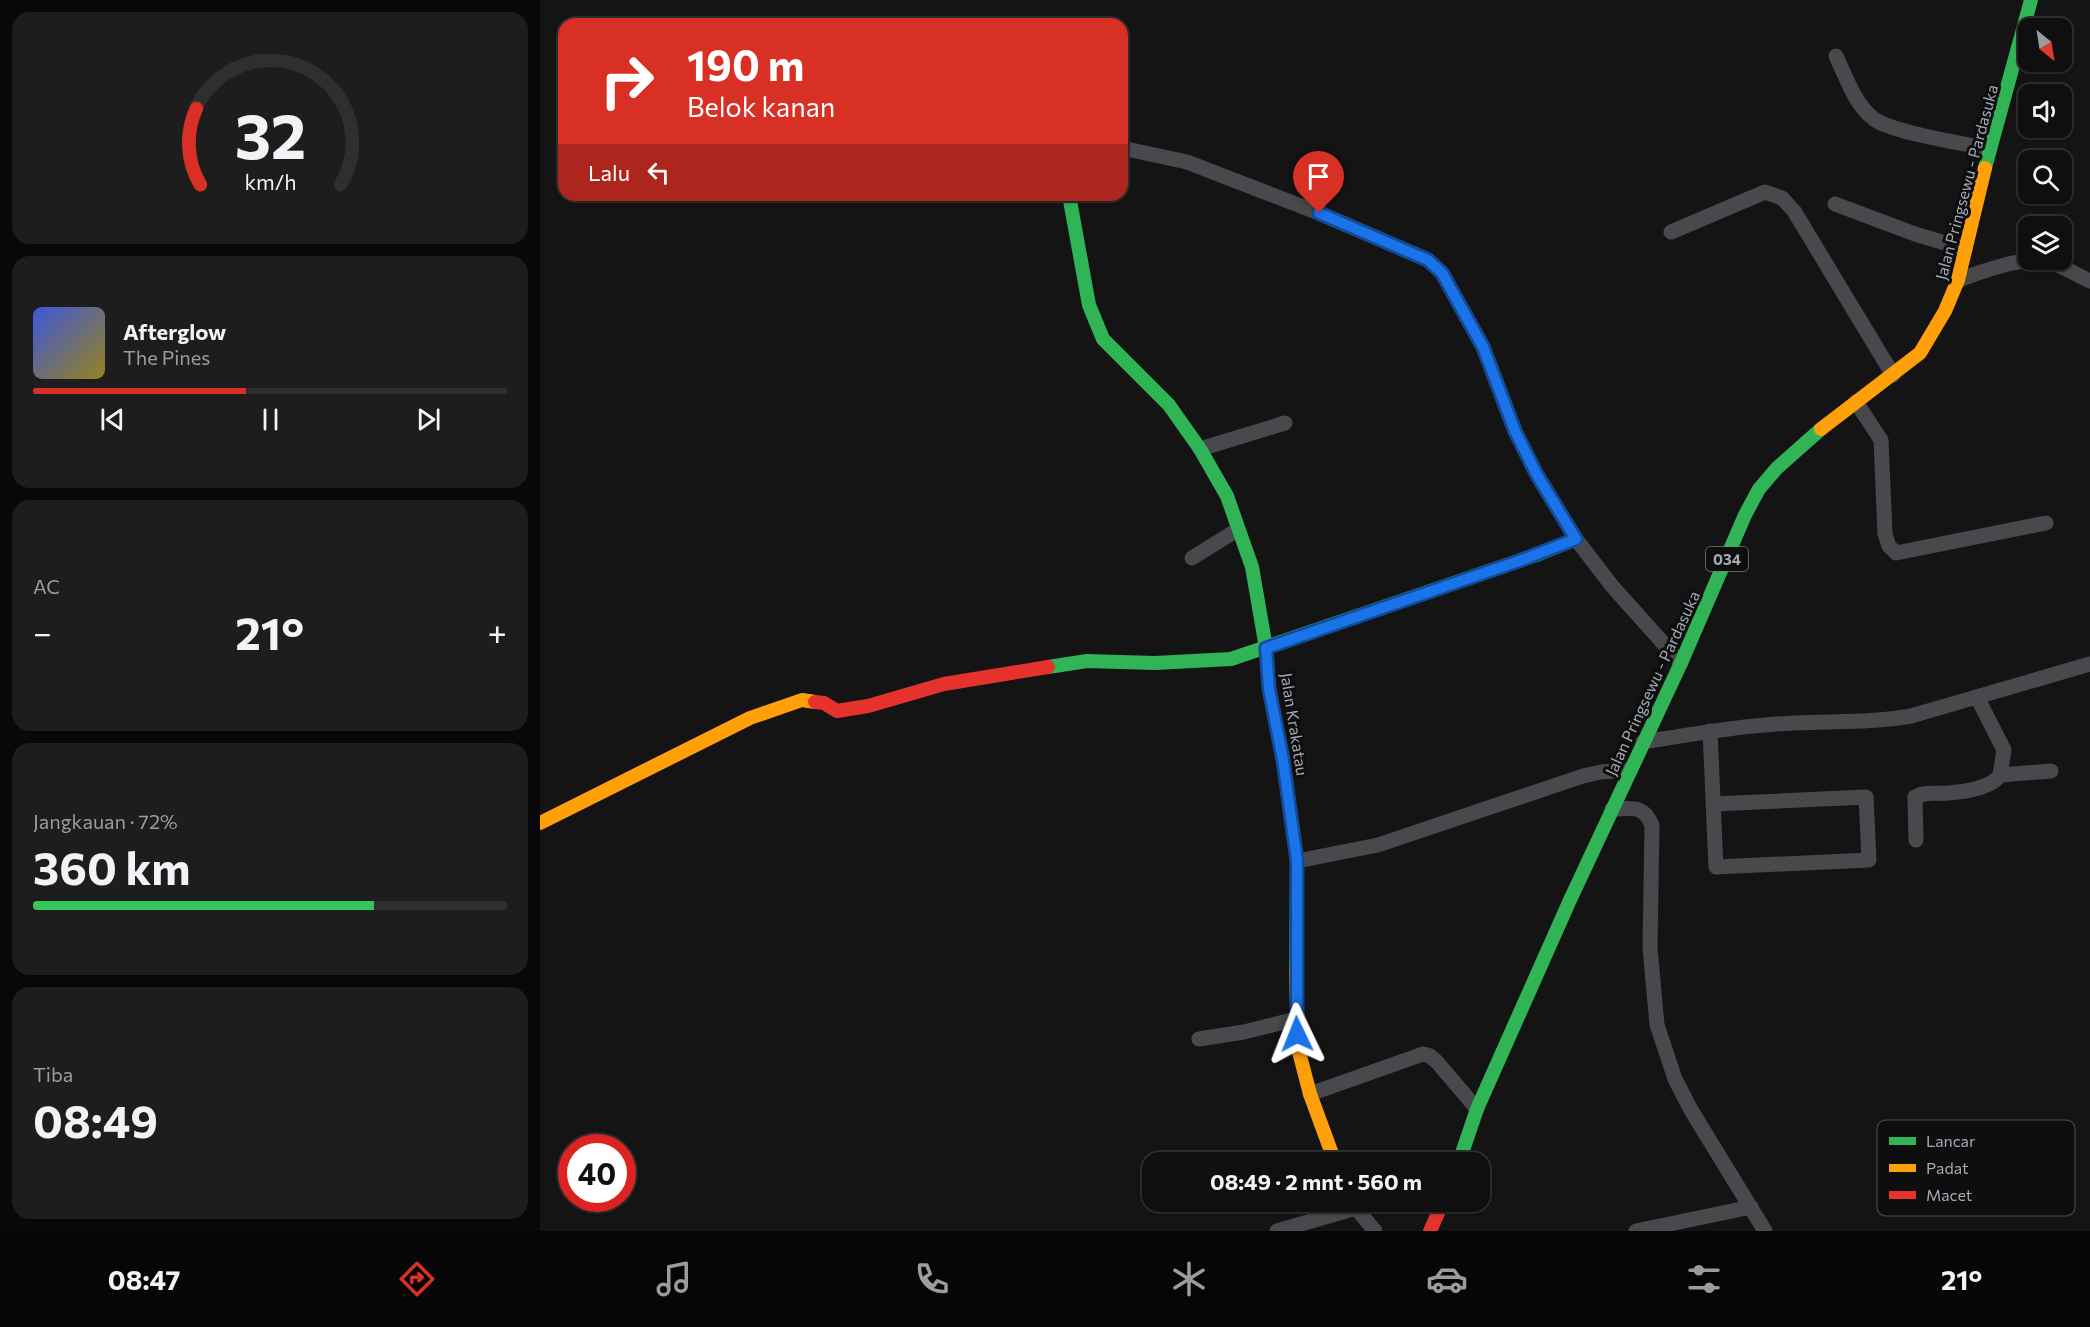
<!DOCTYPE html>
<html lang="id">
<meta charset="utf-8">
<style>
body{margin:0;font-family:Commissioner,sans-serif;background:#1d1d1d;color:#f1f3f6;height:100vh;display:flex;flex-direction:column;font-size:22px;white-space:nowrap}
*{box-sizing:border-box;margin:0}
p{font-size:20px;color:#9b9c9e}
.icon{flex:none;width:33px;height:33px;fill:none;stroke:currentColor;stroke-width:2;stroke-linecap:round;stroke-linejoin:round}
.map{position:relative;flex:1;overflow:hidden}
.drawer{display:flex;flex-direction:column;gap:12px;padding:12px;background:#080808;width:540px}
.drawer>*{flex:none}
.top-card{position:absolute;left:18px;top:18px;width:570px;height:183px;border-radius:18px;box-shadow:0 2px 4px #0004,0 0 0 2px #2f2f2f;background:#d93025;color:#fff;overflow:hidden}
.needle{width:39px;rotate:150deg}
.buttons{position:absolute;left:1478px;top:18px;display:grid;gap:12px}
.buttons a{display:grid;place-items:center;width:54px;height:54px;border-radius:12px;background:#0f0f0f;box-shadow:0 2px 4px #0004,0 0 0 2px #2f2f2f;font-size:30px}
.speed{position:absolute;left:18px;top:1134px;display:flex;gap:12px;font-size:30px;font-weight:700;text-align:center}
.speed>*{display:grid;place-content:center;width:78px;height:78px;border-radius:50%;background:#0f0f0f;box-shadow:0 2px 4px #0004,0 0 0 2px #2f2f2f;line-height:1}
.speed .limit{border:9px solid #d22;background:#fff;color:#111}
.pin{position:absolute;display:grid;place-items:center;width:51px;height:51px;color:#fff;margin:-62px -26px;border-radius:50% 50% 50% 0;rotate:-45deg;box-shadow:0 0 6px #0007}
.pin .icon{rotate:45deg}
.me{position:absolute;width:66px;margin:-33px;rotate:358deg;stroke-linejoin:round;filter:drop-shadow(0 0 4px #0008)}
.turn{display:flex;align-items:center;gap:21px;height:126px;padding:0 30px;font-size:27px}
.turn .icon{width:78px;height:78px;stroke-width:2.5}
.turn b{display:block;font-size:42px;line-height:51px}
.then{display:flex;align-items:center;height:57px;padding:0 30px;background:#0003;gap:12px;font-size:22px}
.big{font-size:45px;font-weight:700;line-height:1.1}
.drawer .tile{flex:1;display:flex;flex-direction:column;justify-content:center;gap:9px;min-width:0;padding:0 21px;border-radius:18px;background:#1d1d1d}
.drawer .dial{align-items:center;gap:0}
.dial svg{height:156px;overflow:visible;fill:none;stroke:#2f2f2f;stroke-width:7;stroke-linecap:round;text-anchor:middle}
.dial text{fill:#f1f3f6;stroke:none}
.song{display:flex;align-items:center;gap:18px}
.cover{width:72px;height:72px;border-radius:9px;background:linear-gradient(135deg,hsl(230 70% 55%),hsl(50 70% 35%))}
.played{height:6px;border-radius:3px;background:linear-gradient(90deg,#d93025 45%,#2f2f2f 45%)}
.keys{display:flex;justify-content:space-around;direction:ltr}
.heat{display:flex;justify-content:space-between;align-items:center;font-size:33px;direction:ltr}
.charge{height:9px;border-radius:4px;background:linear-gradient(90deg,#34c759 72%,#2f2f2f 0)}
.trip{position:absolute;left:602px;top:1152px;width:348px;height:60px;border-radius:18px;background:#0f0f0f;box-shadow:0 2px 4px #0004,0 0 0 2px #2f2f2f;font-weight:700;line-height:60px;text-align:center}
.menu{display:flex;height:96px;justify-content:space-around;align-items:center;background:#060606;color:#9b9c9e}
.menu .icon{width:42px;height:42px}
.menu .on{color:#d93025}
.menu b{font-size:27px;color:#f1f3f6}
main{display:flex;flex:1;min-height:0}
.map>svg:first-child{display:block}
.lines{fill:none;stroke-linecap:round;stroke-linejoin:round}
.street{stroke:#47494d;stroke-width:15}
.fast{stroke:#30b455;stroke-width:14}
.slow{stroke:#ff9f0a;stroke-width:14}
.jam{stroke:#e5322d;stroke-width:14}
.route-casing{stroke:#114b97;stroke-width:15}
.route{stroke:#1a73e8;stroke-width:10}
.labels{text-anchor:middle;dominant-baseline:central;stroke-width:6;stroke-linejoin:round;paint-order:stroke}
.shield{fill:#0e0e0f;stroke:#767c84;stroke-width:1.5}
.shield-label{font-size:15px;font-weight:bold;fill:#a3abb6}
.street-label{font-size:16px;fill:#a3abb6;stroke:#0e0e0f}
.key{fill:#0e0e0f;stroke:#3b3d41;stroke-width:1.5}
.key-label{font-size:16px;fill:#a3abb6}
</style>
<main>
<section class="drawer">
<div class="tile dial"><svg viewBox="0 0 100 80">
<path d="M14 69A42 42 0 1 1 86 69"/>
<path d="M14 69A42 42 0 0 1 12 30" stroke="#d93025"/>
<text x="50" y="56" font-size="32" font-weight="700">32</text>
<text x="50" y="72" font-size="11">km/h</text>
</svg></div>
<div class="tile">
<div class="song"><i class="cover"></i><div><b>Afterglow</b><p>The Pines</p></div></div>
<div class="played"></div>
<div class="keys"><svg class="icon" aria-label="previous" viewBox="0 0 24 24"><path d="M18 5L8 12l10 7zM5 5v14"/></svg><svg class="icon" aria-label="pause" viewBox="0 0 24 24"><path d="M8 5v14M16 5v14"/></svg><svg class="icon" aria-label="next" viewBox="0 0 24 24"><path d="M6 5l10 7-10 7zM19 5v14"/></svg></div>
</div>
<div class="tile"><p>AC</p>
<div class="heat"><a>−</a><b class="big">21°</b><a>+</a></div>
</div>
<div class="tile"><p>Jangkauan · 72%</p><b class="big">360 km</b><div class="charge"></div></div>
<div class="tile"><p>Tiba</p><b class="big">08:49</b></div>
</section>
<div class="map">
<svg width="1550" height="1231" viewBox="0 0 1550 1231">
<rect width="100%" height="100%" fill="#141414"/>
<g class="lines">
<g class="street">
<path d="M 1296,56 C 1306,77 1315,105 1334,119 C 1354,133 1423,143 1450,149"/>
<path d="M 582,148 L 647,162 L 779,213 L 888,260 L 902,273 L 943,347 L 975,431 L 997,475 L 1036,539 L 1072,586 L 1141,663"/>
<path d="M 1295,204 L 1375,234 L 1425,249"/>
<path d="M 1131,232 L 1225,192 L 1242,198 L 1254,211 L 1353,375"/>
<path d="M 1418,280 C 1448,270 1484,254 1515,264 C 1527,268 1538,276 1550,281"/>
<path d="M 1316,402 L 1341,440 L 1345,534 L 1349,546 L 1356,553 L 1506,523"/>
<path d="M 660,449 L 745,423"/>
<path d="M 652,558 L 697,530"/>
<path d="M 1437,697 L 1464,750 L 1460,775"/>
<path d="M 1170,731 L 1176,867 L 1329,860 L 1326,797 L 1173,804"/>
<path d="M 1103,742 C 1154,734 1204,725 1255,723 C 1294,721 1332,723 1371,716 L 1550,664"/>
<path d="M 1072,809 C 1092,809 1103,804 1112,825 L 1110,948 L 1117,1025 L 1135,1079 L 1151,1110 L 1225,1231"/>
<path d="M 1376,840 L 1375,797 C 1385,791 1397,794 1408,793 C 1423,792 1452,788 1460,775 L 1511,771"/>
<path d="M 757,861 L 838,845 L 1043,776 L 1061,772 L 1090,770"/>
<path d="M 659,1039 L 704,1032 L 756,1019"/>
<path d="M 770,1094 L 883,1054 L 890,1056 L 897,1062 L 937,1109"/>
<path d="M 813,1202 L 816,1208 L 835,1231"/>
<path d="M 737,1231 L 816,1208"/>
<path d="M 1096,1231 L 1211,1207"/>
</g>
<g class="fast">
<path d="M 1445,168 L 1491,0"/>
<path d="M 529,195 L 549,305 L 563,339 L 629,405 L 660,449 L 687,496 L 712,567 L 726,648 L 729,689 L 743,760 L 757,861 L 756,970"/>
<path d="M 508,667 L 547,661 L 615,663 L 691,659 L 999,554 L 1036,539"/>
<path d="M 919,1162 L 937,1109 L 1030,900 L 1141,663 L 1205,515 L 1219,489 L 1237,468 L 1281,429"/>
</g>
<g class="slow">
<path d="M 1281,429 L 1380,353 L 1405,311 L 1418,280 L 1445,168"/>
<path d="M 0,823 L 210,718 L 262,700 L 275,702"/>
<path d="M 756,970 L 758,1048 L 770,1094 L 795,1162"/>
</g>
<g class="jam">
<path d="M 275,702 L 284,703 L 297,711 L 328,706 L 404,684 L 508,667"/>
<path d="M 890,1231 L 903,1202"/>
</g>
</g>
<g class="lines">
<defs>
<path id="route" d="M 757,1034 L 757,861 L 743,760 L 729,689 L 726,648 L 979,561 L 1036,539 L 997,475 L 975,431 L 943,347 L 902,273 L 888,260 L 779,213"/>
</defs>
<use href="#route" class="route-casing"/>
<use href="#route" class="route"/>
</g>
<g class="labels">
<rect class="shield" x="1166" y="547" width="42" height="24" rx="4.5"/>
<g class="shield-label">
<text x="1187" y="559">034</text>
</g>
<g class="street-label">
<text transform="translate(1426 182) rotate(-75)">Jalan Pringsewu - Pardasuka</text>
<text transform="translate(1112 683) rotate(-65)">Jalan Pringsewu - Pardasuka</text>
<text transform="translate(755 724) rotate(81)">Jalan Krakatau</text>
</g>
</g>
<rect x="1337" y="1120" width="198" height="96" rx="9" class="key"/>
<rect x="1349" y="1137" width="27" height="8" fill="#30b455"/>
<rect x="1349" y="1164" width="27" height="8" fill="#ff9f0a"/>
<rect x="1349" y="1191" width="27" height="8" fill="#e5322d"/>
<g class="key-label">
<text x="1386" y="1147">Lancar</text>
<text x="1386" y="1174">Padat</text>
<text x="1386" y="1201">Macet</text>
</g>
</svg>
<div class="buttons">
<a><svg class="needle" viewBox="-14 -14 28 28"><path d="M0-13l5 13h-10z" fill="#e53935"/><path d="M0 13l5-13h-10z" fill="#9b9c9e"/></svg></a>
<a><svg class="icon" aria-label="sound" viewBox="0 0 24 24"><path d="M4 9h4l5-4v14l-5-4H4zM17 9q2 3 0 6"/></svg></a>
<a><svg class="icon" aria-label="search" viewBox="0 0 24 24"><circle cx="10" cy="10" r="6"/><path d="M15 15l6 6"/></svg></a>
<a><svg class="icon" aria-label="layers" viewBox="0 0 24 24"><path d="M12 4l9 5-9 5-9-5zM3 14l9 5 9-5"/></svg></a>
</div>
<div class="speed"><div class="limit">40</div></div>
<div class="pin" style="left:779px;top:213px;background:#d93025"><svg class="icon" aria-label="arrive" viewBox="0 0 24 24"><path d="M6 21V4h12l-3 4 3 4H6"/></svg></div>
<svg class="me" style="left:757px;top:1034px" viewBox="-20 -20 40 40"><path d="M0-17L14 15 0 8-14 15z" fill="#1a73e8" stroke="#fff" stroke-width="4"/></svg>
<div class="trip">08:49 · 2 mnt · 560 m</div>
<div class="top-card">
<div class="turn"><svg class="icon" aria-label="right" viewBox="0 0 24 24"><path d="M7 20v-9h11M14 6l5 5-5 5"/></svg><div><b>190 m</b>Belok kanan</div></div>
<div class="then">Lalu<svg class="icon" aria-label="left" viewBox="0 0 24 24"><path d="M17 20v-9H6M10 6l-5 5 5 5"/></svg></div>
</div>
</div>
</main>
<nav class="menu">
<b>08:47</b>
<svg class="icon on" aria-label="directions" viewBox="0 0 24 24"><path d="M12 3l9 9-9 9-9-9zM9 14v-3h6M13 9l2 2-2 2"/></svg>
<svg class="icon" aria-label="music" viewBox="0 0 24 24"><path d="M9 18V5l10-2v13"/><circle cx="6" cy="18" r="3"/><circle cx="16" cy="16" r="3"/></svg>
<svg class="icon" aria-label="phone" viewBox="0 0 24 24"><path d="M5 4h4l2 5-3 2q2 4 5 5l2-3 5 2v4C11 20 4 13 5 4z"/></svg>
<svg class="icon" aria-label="climate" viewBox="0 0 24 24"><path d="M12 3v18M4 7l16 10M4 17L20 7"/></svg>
<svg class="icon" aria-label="car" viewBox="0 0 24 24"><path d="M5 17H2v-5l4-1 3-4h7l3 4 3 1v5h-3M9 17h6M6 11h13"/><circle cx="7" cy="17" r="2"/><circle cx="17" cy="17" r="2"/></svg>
<svg class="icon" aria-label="filters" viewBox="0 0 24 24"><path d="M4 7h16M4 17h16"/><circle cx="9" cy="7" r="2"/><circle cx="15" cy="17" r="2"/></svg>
<b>21°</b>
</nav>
